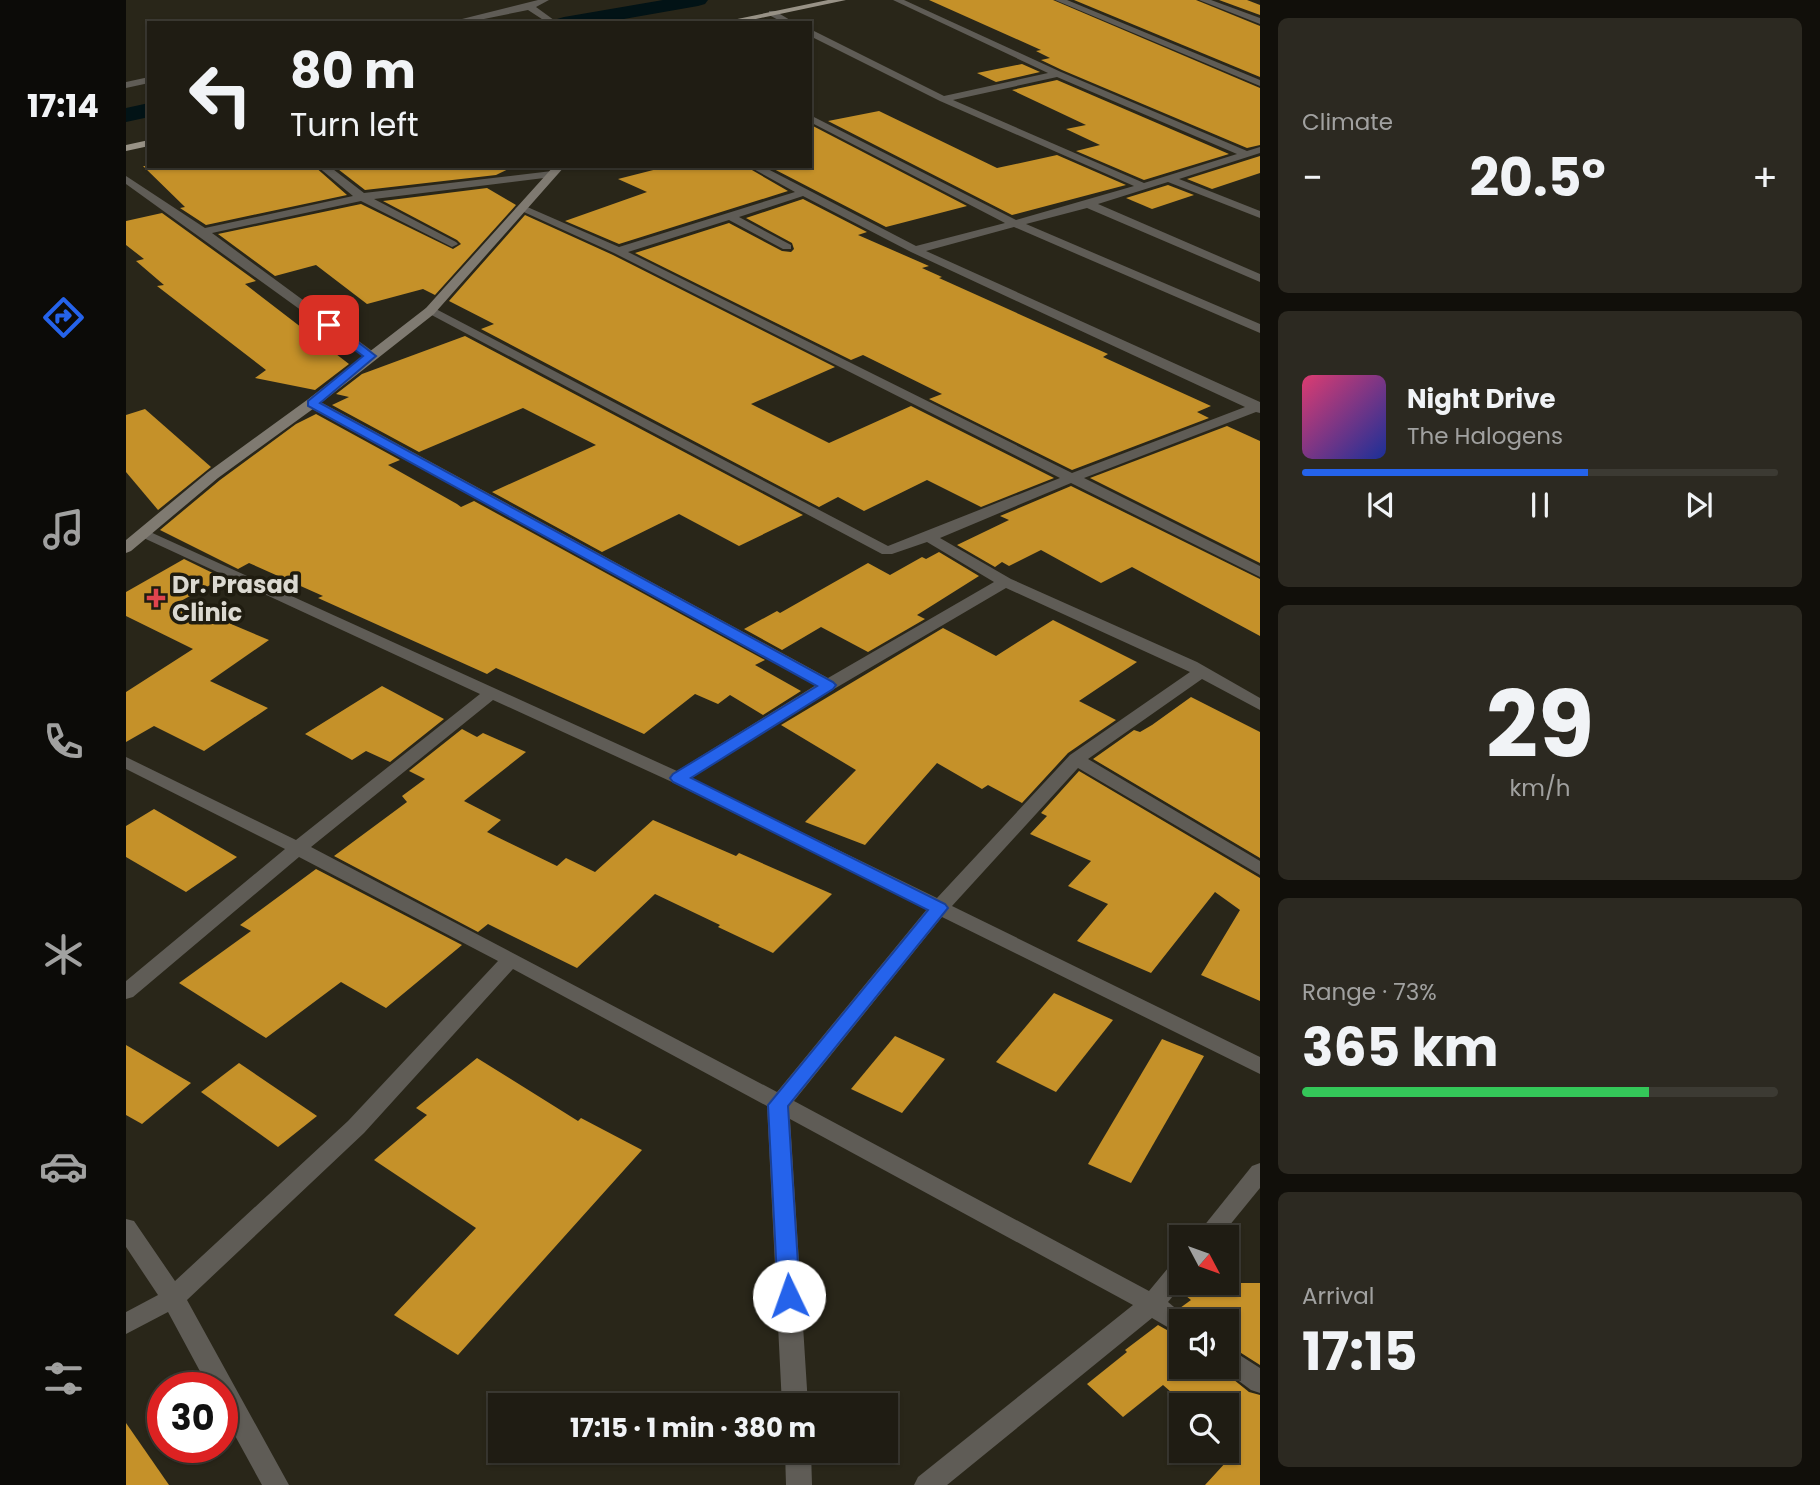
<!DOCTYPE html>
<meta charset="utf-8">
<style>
body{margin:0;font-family:Poppins,sans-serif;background:#2c2921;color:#f1f3f6;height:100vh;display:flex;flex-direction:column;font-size:26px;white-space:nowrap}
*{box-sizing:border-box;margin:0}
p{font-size:23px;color:#a1a1a0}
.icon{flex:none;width:38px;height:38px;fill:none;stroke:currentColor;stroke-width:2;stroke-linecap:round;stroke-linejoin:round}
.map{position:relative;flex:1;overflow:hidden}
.details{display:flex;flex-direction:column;gap:18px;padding:18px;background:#110f0a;width:560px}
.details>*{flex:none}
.guide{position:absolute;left:21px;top:21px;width:665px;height:147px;border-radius:0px;box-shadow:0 2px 5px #0004,0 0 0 2px #3c3a33;background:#1f1c13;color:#f1f3f6;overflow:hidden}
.needle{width:46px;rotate:131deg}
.buttons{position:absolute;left:1043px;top:1225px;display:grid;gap:14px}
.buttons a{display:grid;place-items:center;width:70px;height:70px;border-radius:0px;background:#1f1c13;box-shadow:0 2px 5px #0004,0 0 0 2px #3c3a33;font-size:35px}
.speed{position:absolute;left:21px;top:1372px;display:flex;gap:14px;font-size:35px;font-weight:700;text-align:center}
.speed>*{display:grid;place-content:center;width:91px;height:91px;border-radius:50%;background:#1f1c13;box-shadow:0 2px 5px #0004,0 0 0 2px #3c3a33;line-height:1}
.speed .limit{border:10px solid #d22;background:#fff;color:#111}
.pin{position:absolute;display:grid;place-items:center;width:60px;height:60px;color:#fff;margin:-30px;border-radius:14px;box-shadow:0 4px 10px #0006}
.me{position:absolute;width:77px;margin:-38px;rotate:357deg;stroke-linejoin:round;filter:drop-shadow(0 0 5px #0008)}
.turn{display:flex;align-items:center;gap:24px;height:147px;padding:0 28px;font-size:32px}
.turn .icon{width:91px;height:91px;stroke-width:2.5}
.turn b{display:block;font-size:49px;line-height:60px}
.big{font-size:52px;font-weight:700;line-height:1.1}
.details .tile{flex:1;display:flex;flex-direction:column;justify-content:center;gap:10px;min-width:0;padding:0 24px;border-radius:10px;background:#2c2921}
.details .dial{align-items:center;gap:0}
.dial b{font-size:91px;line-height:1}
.song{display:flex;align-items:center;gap:21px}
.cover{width:84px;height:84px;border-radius:10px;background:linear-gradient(135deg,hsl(340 70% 55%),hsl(230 70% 35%))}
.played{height:7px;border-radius:4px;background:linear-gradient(90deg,#2563eb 60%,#3c3a33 60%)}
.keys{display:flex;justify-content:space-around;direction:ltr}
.heat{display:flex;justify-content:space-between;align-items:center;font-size:38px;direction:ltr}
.charge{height:10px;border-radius:5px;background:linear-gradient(90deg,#34c759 73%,#3c3a33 0)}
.trip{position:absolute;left:362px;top:1393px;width:410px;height:70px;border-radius:0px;background:#1f1c13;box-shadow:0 2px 5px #0004,0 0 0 2px #3c3a33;font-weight:700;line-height:70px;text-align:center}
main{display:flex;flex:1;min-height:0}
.tabs{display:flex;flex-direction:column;width:126px;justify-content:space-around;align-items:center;background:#0c0b08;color:#a1a1a0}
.tabs .icon{width:49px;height:49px}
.tabs .selected{color:#2563eb}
.tabs b{font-size:32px;color:#f1f3f6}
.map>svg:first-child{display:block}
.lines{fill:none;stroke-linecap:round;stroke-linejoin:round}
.canal{fill:#021316;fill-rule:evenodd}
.building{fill:#c59129}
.street{fill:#5f5c56;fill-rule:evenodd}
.secondary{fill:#7f7a71;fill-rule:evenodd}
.primary{fill:#989286;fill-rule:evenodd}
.route{fill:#2563eb;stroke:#184099;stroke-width:2}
.health-dot{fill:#e0444e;stroke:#1f1c10;stroke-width:2.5}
.labels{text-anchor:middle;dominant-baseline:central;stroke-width:7;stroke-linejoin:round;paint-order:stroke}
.poi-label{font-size:24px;font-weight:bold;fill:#dbd9d1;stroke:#1f1c10;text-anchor:start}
</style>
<main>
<nav class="tabs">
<b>17:14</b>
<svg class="icon selected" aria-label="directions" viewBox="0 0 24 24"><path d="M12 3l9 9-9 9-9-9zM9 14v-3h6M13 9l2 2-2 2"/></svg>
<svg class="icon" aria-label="music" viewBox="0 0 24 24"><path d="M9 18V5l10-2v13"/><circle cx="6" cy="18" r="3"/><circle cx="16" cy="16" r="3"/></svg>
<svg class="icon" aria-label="phone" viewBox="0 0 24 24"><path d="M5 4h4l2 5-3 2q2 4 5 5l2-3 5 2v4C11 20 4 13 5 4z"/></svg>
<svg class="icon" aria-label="climate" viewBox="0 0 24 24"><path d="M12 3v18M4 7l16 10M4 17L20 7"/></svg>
<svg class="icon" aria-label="car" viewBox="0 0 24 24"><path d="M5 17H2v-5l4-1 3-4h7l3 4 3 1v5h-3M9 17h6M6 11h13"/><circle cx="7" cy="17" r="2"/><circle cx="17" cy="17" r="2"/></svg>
<svg class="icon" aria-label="filters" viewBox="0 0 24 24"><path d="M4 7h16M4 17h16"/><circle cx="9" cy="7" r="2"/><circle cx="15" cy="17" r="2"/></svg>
</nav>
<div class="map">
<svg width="1134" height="1485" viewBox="0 0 1134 1485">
<rect width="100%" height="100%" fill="#292619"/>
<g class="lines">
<g class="canal">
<path d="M 537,0 L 582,0 L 579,4 L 572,6 L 475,23 L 428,23 L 431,19 L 438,17 Z"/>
<path d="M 23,103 L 23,117 L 0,122 L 0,108 Z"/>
</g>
</g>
<g class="building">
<path d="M 803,0 L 927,0 L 1134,88 L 1134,145 L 1121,148 L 936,70 L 915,60 L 924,58 L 910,51 L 915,50 Z"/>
<path d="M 948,0 L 1070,0 L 1134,26 L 1134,77 Z"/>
<path d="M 1093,0 L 1121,0 L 1134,5 L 1134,15 Z"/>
<path d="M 896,64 L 914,72 L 870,82 L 851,73 Z"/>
<path d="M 931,80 L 1103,154 L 1018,180 L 950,151 L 974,145 L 940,129 L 960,125 L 886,90 Z"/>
<path d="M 753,111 L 871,168 L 931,155 L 1000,185 L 886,215 L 702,121 Z"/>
<path d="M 685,125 L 841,206 L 760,227 L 642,166 L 684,166 Z"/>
<path d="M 1134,156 L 1134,173 L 1086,189 L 1061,179 Z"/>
<path d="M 17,166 L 188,166 L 221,195 L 80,225 L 54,208 L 59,207 Z"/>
<path d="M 208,166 L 389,166 L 370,175 L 239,190 Z"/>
<path d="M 543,166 L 619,166 L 662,191 L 493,244 L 439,221 L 521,192 L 492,179 Z"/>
<path d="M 1042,185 L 1068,195 L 1026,209 L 1000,198 Z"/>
<path d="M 361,188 L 390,205 L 309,295 L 297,289 L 241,304 L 190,265 L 149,276 L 92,234 L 235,204 L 327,249 L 335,244 L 331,240 L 257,201 Z"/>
<path d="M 677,199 L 741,232 L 732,235 L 803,266 L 796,268 L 816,277 L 813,278 L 982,354 L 977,357 L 1085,406 L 1071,412 L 1083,418 L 946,470 L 803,399 L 816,394 L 737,355 L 725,360 L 509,253 L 603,223 L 656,251 L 665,252 L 668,249 L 666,243 L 620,218 Z"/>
<path d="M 36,213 L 130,281 L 119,284 L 223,364 L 189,390 L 129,378 L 140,370 L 31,286 L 38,285 L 10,261 L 18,259 L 0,245 L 0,221 Z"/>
<path d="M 399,215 L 487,255 L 709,367 L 625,404 L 703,443 L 785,406 L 928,478 L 855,507 L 801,480 L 738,511 L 712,497 L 693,507 L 355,329 L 368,324 L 323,301 Z"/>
<path d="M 339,336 L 677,515 L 613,546 L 553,514 L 476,552 L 366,492 L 470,445 L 397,408 L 293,452 L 206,405 L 223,397 L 210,394 L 236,374 Z"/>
<path d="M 19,409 L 85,467 L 32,510 L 0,472 L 0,415 Z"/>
<path d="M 190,414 L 274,460 L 262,465 L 331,504 L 335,507 L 348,501 L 639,660 L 629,665 L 675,691 L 637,715 L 604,695 L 592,704 L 569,694 L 518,734 L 370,668 L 361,674 L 192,598 L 197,596 L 123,563 L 112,569 L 34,530 L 94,480 L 170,424 Z"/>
<path d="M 1101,426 L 1134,441 L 1134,563 L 964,478 Z"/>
<path d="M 945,486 L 1134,579 L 1134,636 L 1006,567 L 975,583 L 915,550 L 883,566 L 876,562 L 869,567 L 831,545 L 883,520 L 874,516 Z"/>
<path d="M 813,552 L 853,576 L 791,615 L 799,619 L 742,652 L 695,627 L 656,650 L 618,629 L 651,611 L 654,613 L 742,563 L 764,575 L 796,557 L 800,559 Z"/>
<path d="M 58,559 L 97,578 L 53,602 L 143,640 L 84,681 L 142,708 L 78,751 L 28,726 L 0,742 L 0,692 L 67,649 L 0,616 L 0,592 Z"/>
<path d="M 927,620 L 1011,662 L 953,701 L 990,720 L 942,753 L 896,803 L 862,785 L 856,789 L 811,763 L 739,845 L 679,822 L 730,770 L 655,725 L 817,628 L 870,656 Z"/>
<path d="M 256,686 L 318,719 L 264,762 L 240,751 L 226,760 L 179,734 Z"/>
<path d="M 1065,697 L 1134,732 L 1134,858 L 967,759 L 1008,730 L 1014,732 L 1026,725 Z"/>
<path d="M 336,729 L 351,737 L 357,733 L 400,752 L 338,801 L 375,820 L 361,832 L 431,866 L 440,858 L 469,872 L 527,820 L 610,856 L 613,853 L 706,894 L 647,953 L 592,927 L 594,925 L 529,894 L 451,968 L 362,924 L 352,932 L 208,856 L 281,802 L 276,796 L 299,779 L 283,771 Z"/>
<path d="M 953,771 L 1134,878 L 1134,1001 L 1075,975 L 1114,910 L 1089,892 L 1025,973 L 951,941 L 982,904 L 942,886 L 965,861 L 904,834 L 921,816 L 915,813 Z"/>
<path d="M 28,809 L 111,857 L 60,892 L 0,857 L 0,826 Z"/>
<path d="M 190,869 L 336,945 L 260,1008 L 215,982 L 140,1038 L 53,983 L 125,931 L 114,925 Z"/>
<path d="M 928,993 L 987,1020 L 930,1092 L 870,1062 Z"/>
<path d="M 769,1036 L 819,1059 L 776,1113 L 725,1089 Z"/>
<path d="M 1036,1039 L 1078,1056 L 1005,1183 L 962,1164 Z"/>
<path d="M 0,1045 L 65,1083 L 16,1124 L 0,1115 Z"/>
<path d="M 351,1058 L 452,1121 L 455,1118 L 516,1150 L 332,1355 L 268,1315 L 350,1228 L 248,1160 L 301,1115 L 290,1108 Z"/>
<path d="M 113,1063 L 191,1116 L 152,1147 L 75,1092 Z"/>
<path d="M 1061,1283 L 1134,1283 L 1134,1365 L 1101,1344 L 1101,1321 L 1067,1321 L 1054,1308 L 1065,1300 L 1054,1291 Z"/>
<path d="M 1032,1325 L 1055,1338 L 1055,1367 L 1092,1367 L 1123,1392 L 1134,1395 L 1134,1485 L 1079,1485 L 1101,1461 L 1101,1405 L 1060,1405 L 1037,1385 L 997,1417 L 961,1384 L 1001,1352 L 999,1350 Z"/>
<path d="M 0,1423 L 43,1485 L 0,1485 Z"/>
</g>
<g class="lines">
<g class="street">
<path d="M 412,0 L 423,0 L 410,7 L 432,23 L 422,23 L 402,10 L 338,23 L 320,23 Z"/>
<path d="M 767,0 L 778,0 L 935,72 L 1121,151 L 1134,147 L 1134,153 L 1053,179 L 1134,211 L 1134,218 L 1042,182 L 972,204 L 1134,274 L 1134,282 L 961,208 L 900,224 L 1134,324 L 1134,333 L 888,227 L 800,251 L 1134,402 L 1134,413 L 1130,412 L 958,478 L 1134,566 L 1134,577 L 945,483 L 814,538 L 885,579 L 1071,662 L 1134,698 L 1134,710 L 1076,679 L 962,759 L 1134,861 L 1134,875 L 952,768 L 826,906 L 1134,1057 L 1134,1074 L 816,917 L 668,1101 L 1023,1291 L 1047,1262 L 1055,1259 L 1055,1283 L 1058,1283 L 1042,1302 L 1065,1321 L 1055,1321 L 1055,1335 L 1026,1318 L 821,1485 L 788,1485 L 792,1477 L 1007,1305 L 664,1119 L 682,1405 L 656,1405 L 641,1106 L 387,969 L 238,1133 L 61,1300 L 163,1485 L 136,1485 L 96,1412 L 96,1388 L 83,1388 L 42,1312 L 0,1334 L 0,1312 L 32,1295 L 0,1247 L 0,1219 L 8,1221 L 49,1281 L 222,1121 L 372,961 L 173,857 L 7,997 L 0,999 L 0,981 L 159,849 L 0,769 L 0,757 L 170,840 L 354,694 L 9,534 L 12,531 L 22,531 L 551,771 L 690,685 L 181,406 L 181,400 L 191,400 L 702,678 L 868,582 L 801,542 L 766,554 L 756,554 L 298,311 L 300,308 L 308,308 L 762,546 L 934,478 L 488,253 L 389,208 L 399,206 L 493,247 L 669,192 L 622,166 L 636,166 L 790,246 L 879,223 L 684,122 L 684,115 L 890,220 L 1008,186 L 814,101 L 684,36 L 684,29 L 818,96 L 922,73 ZM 931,77 L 1111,154 L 1018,183 L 827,100 ZM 677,196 L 785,252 L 1119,407 L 946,473 L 502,252 L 603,220 L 657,249 L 665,249 L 665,245 L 613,217 ZM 880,588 L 1064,672 L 944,755 L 811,898 L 565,778 L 708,689 ZM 367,700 L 546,782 L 801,909 L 651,1092 L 185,847 Z"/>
<path d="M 929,0 L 941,0 L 1134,80 L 1134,86 Z"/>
<path d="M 1073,0 L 1085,0 L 1134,18 L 1134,24 Z"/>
<path d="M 643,11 L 649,11 L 669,23 L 658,23 L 643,15 Z"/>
<path d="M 23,77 L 23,83 L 0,88 L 0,82 Z"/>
<path d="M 191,166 L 203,166 L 238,193 L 426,171 L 431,174 L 426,177 L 248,199 L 330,242 L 332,244 L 326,247 L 235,201 L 86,233 L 249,353 L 250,356 L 244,360 L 0,184 L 0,176 L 79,228 L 227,196 Z"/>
<path d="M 1134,1163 L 1134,1188 L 1094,1237 L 1069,1237 L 1126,1166 Z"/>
<path d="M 1101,1347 L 1134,1368 L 1134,1393 L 1125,1390 L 1094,1367 L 1101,1367 Z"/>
<path d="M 659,1451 L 685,1451 L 686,1485 L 660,1485 Z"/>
</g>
<path class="secondary" d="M 428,166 L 439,166 L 308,314 L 191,406 L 92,478 L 5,551 L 0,553 L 0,540 L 82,472 L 181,400 L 300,308 Z"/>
<g class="primary">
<path d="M 702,0 L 720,0 L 611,23 L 592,23 Z"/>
<path d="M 23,140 L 23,146 L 0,151 L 0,145 Z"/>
</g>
</g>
<path class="route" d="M 199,323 L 207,323 L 250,356 L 194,403 L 707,682 L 710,685 L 707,689 L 565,778 L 819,904 L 822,908 L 662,1106 L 674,1296 L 670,1302 L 663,1305 L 655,1302 L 652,1296 L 642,1105 L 802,910 L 547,782 L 544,778 L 547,774 L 691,686 L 182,406 L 182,401 L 237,356 L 199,328 Z"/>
<path class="health-dot" d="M26.5 587.5h7v7h7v7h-7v7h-7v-7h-7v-7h7z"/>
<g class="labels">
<g class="poi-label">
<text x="46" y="584">Dr. Prasad<tspan x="46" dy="28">Clinic</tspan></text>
</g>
</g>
</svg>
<div class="buttons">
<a><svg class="needle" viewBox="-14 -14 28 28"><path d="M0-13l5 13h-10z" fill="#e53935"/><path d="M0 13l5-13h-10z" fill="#a1a1a0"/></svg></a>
<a><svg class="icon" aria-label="sound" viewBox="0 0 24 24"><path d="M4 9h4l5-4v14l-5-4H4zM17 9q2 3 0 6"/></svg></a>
<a><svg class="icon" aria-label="search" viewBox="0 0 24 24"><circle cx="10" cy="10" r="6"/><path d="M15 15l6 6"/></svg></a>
</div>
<div class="speed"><div class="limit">30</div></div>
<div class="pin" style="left:203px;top:325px;background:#d93025"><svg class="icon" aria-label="arrive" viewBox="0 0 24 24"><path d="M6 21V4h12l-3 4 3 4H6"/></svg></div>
<svg class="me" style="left:663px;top:1296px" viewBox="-20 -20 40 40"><circle r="19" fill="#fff"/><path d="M0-13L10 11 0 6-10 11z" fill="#2563eb"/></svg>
<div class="trip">17:15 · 1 min · 380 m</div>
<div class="guide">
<div class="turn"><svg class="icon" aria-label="left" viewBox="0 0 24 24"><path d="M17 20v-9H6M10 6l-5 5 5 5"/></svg><div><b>80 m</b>Turn left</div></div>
</div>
</div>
<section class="details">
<div class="tile"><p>Climate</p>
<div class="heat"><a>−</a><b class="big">20.5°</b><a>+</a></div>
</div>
<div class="tile">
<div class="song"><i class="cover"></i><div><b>Night Drive</b><p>The Halogens</p></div></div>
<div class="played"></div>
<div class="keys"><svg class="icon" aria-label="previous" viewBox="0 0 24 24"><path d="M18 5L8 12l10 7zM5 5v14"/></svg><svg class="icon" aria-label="pause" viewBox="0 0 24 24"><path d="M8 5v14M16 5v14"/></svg><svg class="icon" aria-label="next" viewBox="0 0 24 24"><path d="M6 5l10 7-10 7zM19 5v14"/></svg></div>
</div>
<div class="tile dial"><b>29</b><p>km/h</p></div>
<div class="tile"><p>Range · 73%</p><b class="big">365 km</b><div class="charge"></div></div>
<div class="tile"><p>Arrival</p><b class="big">17:15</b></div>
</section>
</main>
